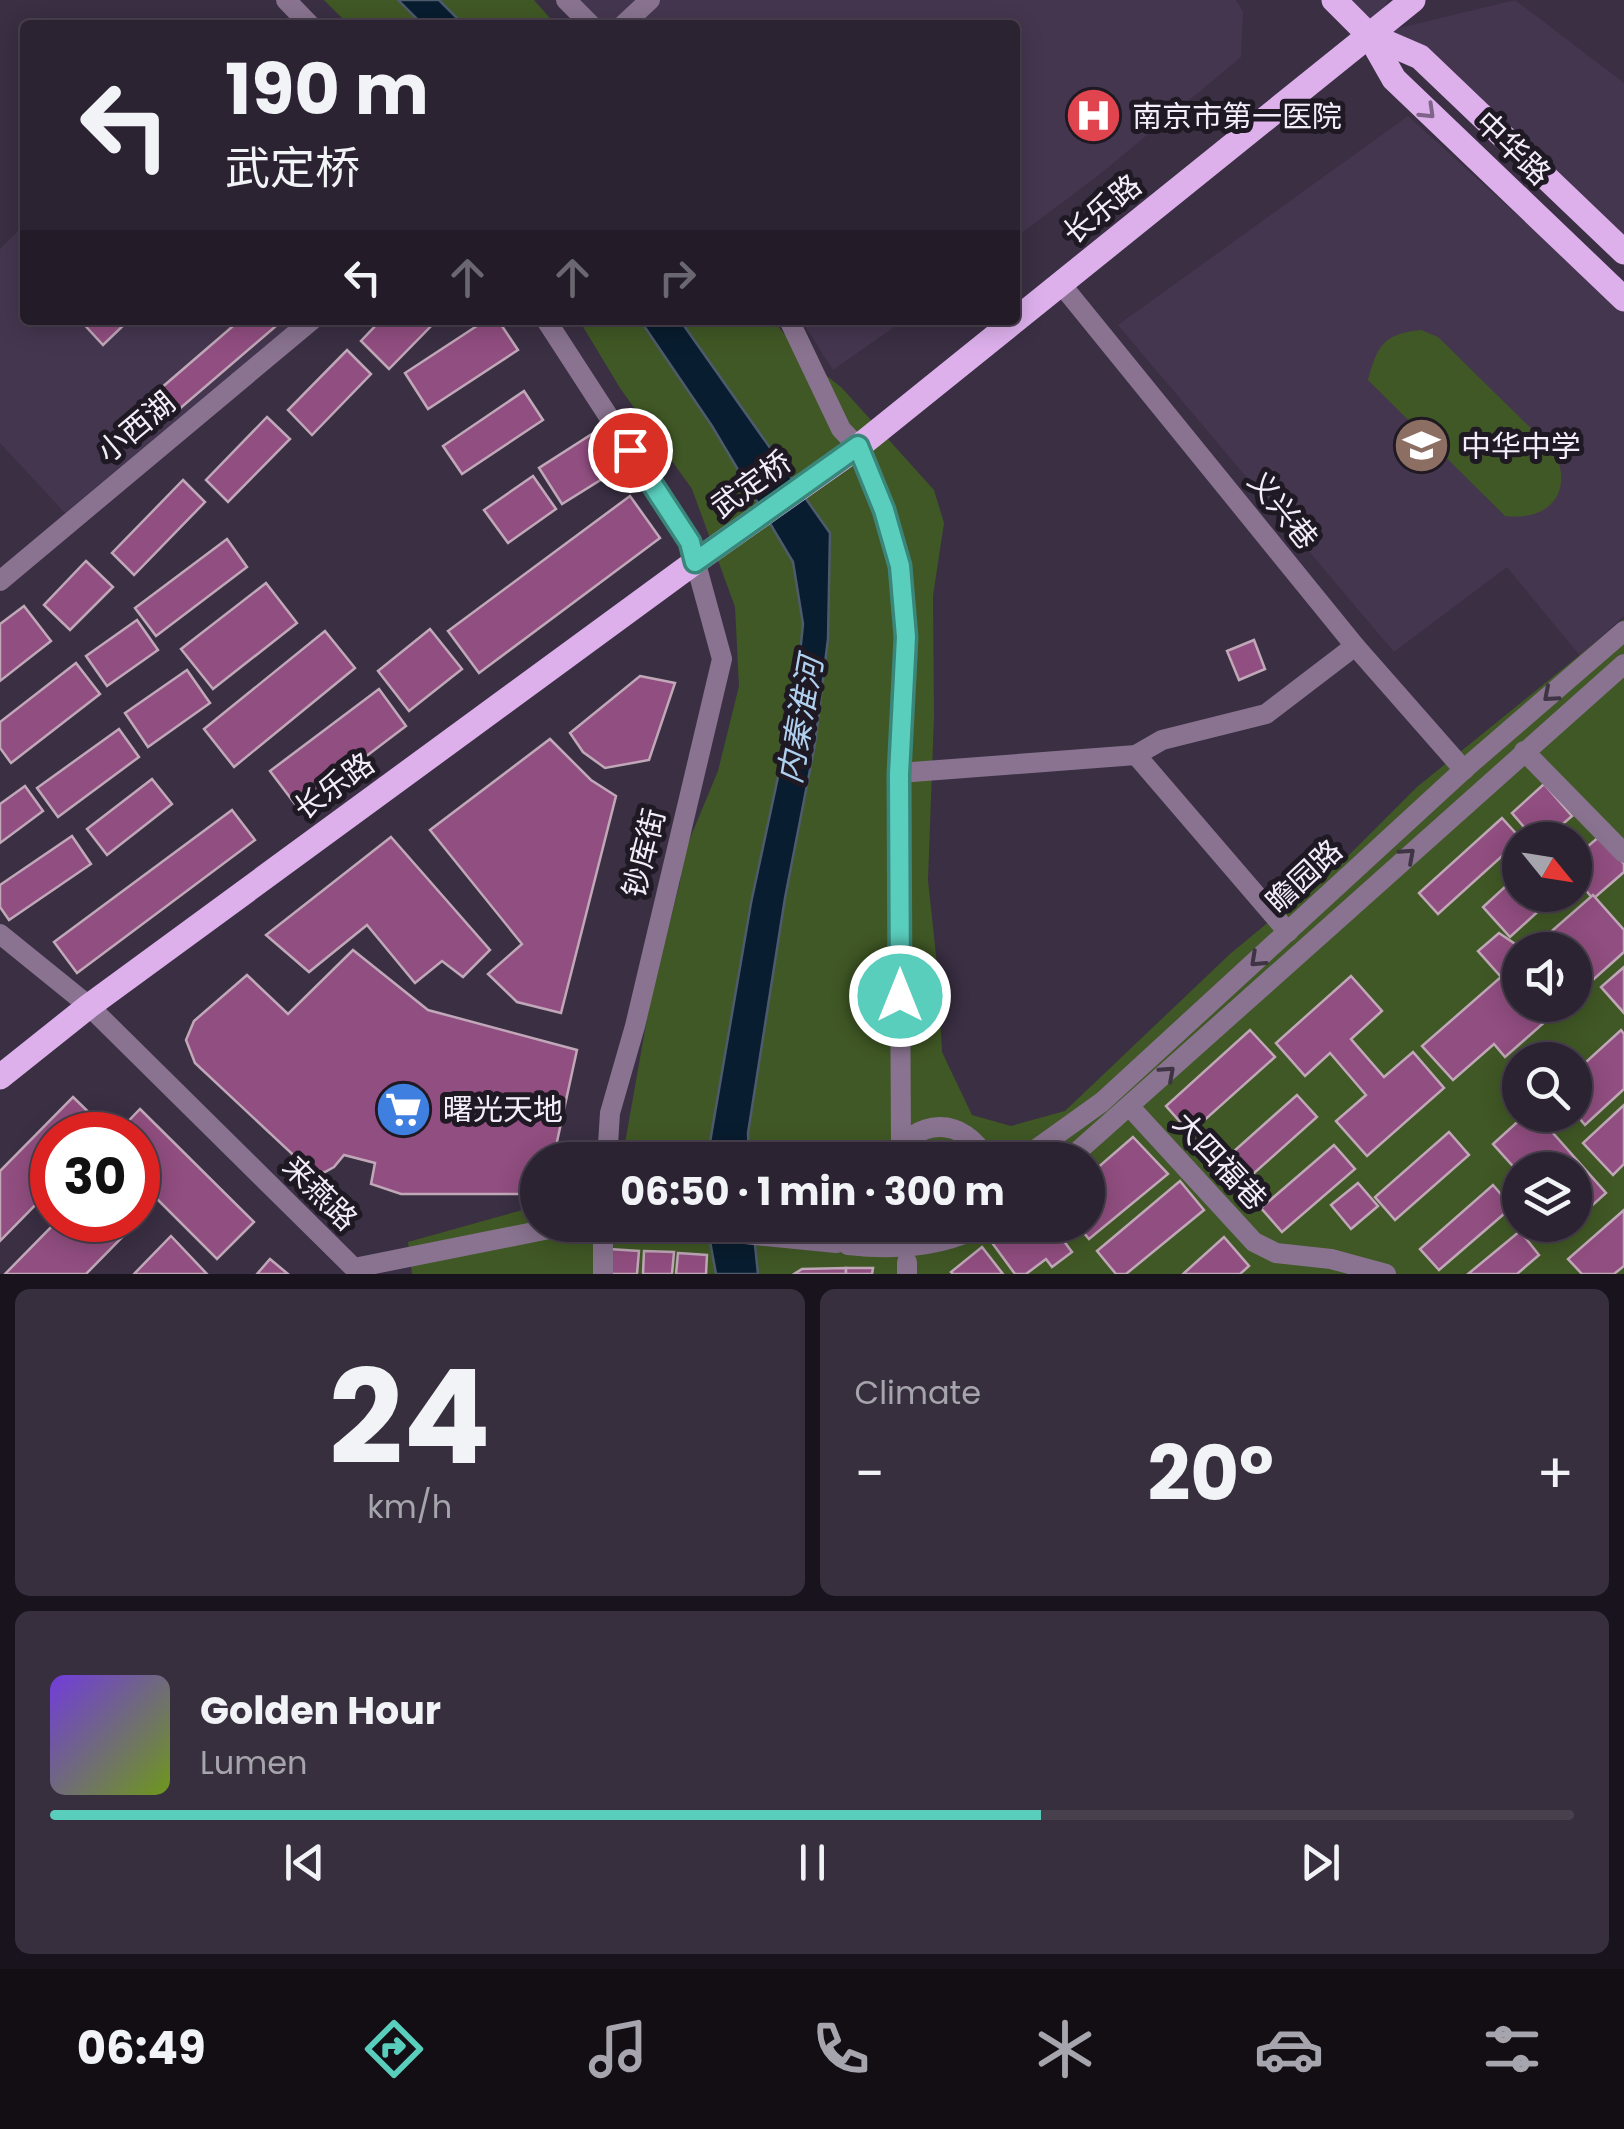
<!DOCTYPE html>
<meta charset="utf-8">
<style>
body{margin:0;font-family:Poppins,"Noto Sans SC",sans-serif;background:#382f3e;color:#f1f3f6;height:100vh;display:flex;flex-direction:column;font-size:38px;white-space:nowrap}
*{box-sizing:border-box;margin:0}
p{font-size:32px;color:#a6a4ac}
.icon{flex:none;width:55px;height:55px;fill:none;stroke:currentColor;stroke-width:2;stroke-linecap:round;stroke-linejoin:round}
.map{position:relative;height:1274px;overflow:hidden}
.sheet{display:flex;flex-direction:column;gap:15px;padding:15px;background:#18131c;flex:1}
.sheet>*{flex:none}
.banner{position:absolute;left:20px;top:20px;width:1000px;height:305px;border-radius:10px;box-shadow:0 5px 25px #0003,0 0 0 2px #48404d;background:#2c2332;color:#f1f3f6;overflow:hidden}
.needle{width:65px;rotate:120deg}
.controls{position:absolute;left:1502px;top:822px;display:grid;gap:20px}
.controls a{display:grid;place-items:center;width:90px;height:90px;border-radius:50%;background:#2c2332;box-shadow:0 5px 25px #0003,0 0 0 2px #48404d;font-size:50px}
.speed{position:absolute;left:30px;top:1112px;display:flex;gap:20px;font-size:50px;font-weight:700;text-align:center}
.speed>*{display:grid;place-content:center;width:130px;height:130px;border-radius:50%;background:#2c2332;box-shadow:0 5px 25px #0003,0 0 0 2px #48404d;line-height:1}
.speed .limit{border:15px solid #d22;background:#fff;color:#111}
.pin{position:absolute;display:grid;place-items:center;width:85px;height:85px;color:#fff;margin:-42px;border:5px solid #fff;border-radius:50%;box-shadow:0 2px 10px #0007}
.me{position:absolute;width:110px;margin:-55px;rotate:0deg;stroke-linejoin:round;filter:drop-shadow(0 0 8px #0008)}
.turn{display:flex;align-items:center;gap:35px;height:210px;padding:0 40px;font-size:45px}
.turn .icon{width:130px;height:130px;stroke-width:2.5}
.turn b{display:block;font-size:70px;line-height:85px}
.lanes{display:flex;align-items:center;height:95px;padding:0 40px;background:#0003;justify-content:center;gap:50px;direction:ltr}
.lanes .off{opacity:.35}
.big{font-size:75px;font-weight:700;line-height:1.1}
.sheet .tile{flex:1;display:flex;flex-direction:column;justify-content:center;gap:15px;min-width:0;padding:0 35px;border-radius:15px;background:#382f3e}
.sheet .dial{align-items:center;gap:0}
.dial b{font-size:130px;line-height:1}
.song{display:flex;align-items:center;gap:30px}
.cover{width:120px;height:120px;border-radius:15px;background:linear-gradient(135deg,hsl(260 70% 55%),hsl(80 70% 35%))}
.played{height:10px;border-radius:5px;background:linear-gradient(90deg,#5acebd 65%,#48404d 65%)}
.keys{display:flex;justify-content:space-around;direction:ltr}
.heat{display:flex;justify-content:space-between;align-items:center;font-size:55px;direction:ltr}
.sheet .tiles{flex:1;display:grid;gap:15px;grid-template-columns:1fr 1fr}
.tile:last-child{grid-column:span 2}
.trip{position:absolute;left:520px;top:1142px;width:585px;height:100px;border-radius:50px;background:#2c2332;box-shadow:0 5px 25px #0003,0 0 0 2px #48404d;font-weight:700;line-height:100px;text-align:center}
.dock{display:flex;height:160px;justify-content:space-around;align-items:center;background:#120e14;color:#a6a4ac}
.dock .icon{width:70px;height:70px}
.dock .selected{color:#5acebd}
.dock b{font-size:45px;color:#f1f3f6}
.map>svg:first-child{display:block}
.built{fill:#45364f}
.green{fill:#405825;fill-rule:evenodd}
.water{fill:#081d2f;stroke:#4e5b6c;stroke-width:2.5}
.building{fill:#914e80;stroke:#c1a8b9;stroke-width:2.5}
.lines{fill:none;stroke-linecap:round;stroke-linejoin:round}
.minor{stroke:#897390;stroke-width:20}
.major{stroke:#ddb0ec;stroke-width:25}
.oneway{stroke:#7e6488}
.oneway2{stroke:#3e3444}
.route-casing{stroke:#3a867b;stroke-width:25}
.route{stroke:#5acebd;stroke-width:18}
.labels{text-anchor:middle;dominant-baseline:central;stroke-width:10;stroke-linejoin:round;paint-order:stroke}
.poi-label{font-size:30px;fill:#f3ecf9;stroke:#1e1923;text-anchor:start}
.street-label{font-size:30px;fill:#f3ecf9;stroke:#1e1923}
.water-label{font-size:32px;font-style:italic;fill:#afd0ef;stroke:#1e1923}
</style>
<div class="map">
<svg width="1624" height="1274" viewBox="0 0 1624 1274">
<rect width="100%" height="100%" fill="#3a2f43"/>
<g class="built">
<path d="M 572,0 L 1236,0 L 1243,12 L 1241,57 L 1099,175 L 1015,238 L 1015,25 L 594,25 Z"/>
<path d="M 1334,0 L 1388,0 L 1371,35 L 1515,0 L 1624,83 L 1624,252 L 1420,57 L 1369,35 Z"/>
<path d="M 1408,116 L 1624,312 L 1624,616 L 1580,656 L 1507,567 L 1394,652 L 1118,325 Z"/>
<path d="M 25,224 L 25,320 L 297,320 L 65,513 L 0,443 L 0,249 Z"/>
<path d="M 801,320 L 904,320 L 833,370 Z"/>
</g>
<g class="green">
<path d="M 324,0 L 534,0 L 556,25 L 349,25 Z"/>
<path d="M 579,320 L 773,320 L 802,356 L 842,388 L 934,490 L 944,523 L 933,596 L 934,717 L 928,880 L 938,974 L 942,1052 L 972,1115 L 1011,1126 L 1065,1111 L 1230,954 L 1346,858 L 1417,787 L 1624,619 L 1624,1274 L 412,1274 L 408,1242 L 537,1206 L 538,1225 L 1088,1225 L 1088,1160 L 622,1160 L 651,996 L 680,882 L 683,855 L 718,771 L 739,686 L 735,607 L 692,489 L 620,388 ZM 1520,840 L 1575,840 L 1575,895 L 1520,895 ZM 1520,950 L 1575,950 L 1575,1005 L 1520,1005 ZM 1520,1060 L 1575,1060 L 1575,1115 L 1520,1115 ZM 1520,1170 L 1575,1170 L 1575,1225 L 1520,1225 Z"/>
<path d="M 1421,330 L 1438,337 L 1555,452 C 1574,495 1547,521 1505,516 L 1368,380 C 1377,345 1384,334 1421,330 Z"/>
</g>
<g class="water">
<path d="M 398,0 L 439,0 L 464,25 L 423,25 Z"/>
<path d="M 640,320 L 680,320 L 830,533 L 828,639 L 815,744 L 785,898 L 748,1133 L 749,1160 L 708,1160 L 709,1148 L 751,903 L 796,693 L 803,624 L 793,562 L 712,426 Z"/>
<path d="M 707,1225 L 753,1225 L 758,1274 L 716,1274 Z"/>
</g>
<g class="building">
<path d="M 80,320 L 129,320 L 103,345 Z"/>
<path d="M 240,320 L 283,320 L 163,423 L 145,402 Z"/>
<path d="M 381,320 L 437,320 L 389,369 L 361,341 Z"/>
<path d="M 486,320 L 498,320 L 518,350 L 428,409 L 405,373 Z"/>
<path d="M 347,350 L 371,374 L 312,435 L 288,410 Z"/>
<path d="M 524,391 L 543,420 L 462,474 L 443,446 Z"/>
<path d="M 267,417 L 290,439 L 228,502 L 206,480 Z"/>
<path d="M 595,432 L 618,469 L 562,504 L 539,468 Z"/>
<path d="M 533,476 L 556,509 L 508,543 L 484,510 Z"/>
<path d="M 183,480 L 205,502 L 134,575 L 112,553 Z"/>
<path d="M 630,496 L 660,538 L 479,673 L 448,631 Z"/>
<path d="M 227,539 L 247,567 L 156,636 L 135,608 Z"/>
<path d="M 86,561 L 113,587 L 70,630 L 44,605 Z"/>
<path d="M 266,583 L 297,623 L 213,689 L 181,649 Z"/>
<path d="M 24,606 L 51,641 L 0,681 L 0,624 Z"/>
<path d="M 137,620 L 158,650 L 107,686 L 86,656 Z"/>
<path d="M 430,629 L 462,669 L 409,711 L 378,671 Z"/>
<path d="M 325,631 L 355,668 L 234,767 L 204,729 Z"/>
<path d="M 1254,640 L 1265,669 L 1239,680 L 1227,651 Z"/>
<path d="M 76,663 L 100,694 L 11,763 L 0,748 L 0,722 Z"/>
<path d="M 187,670 L 210,703 L 148,747 L 125,713 Z"/>
<path d="M 640,676 L 675,683 L 649,760 L 605,768 L 583,752 L 570,733 Z"/>
<path d="M 379,689 L 406,726 L 298,808 L 270,771 Z"/>
<path d="M 119,729 L 139,757 L 58,817 L 37,788 Z"/>
<path d="M 550,739 L 591,780 L 616,796 L 561,1013 L 517,1002 L 488,974 L 522,944 L 430,830 Z"/>
<path d="M 152,779 L 172,804 L 107,855 L 87,829 Z"/>
<path d="M 1544,784 L 1572,816 L 1544,840 L 1535,840 L 1512,813 Z"/>
<path d="M 25,786 L 43,811 L 0,843 L 0,804 Z"/>
<path d="M 232,810 L 255,840 L 77,973 L 54,942 Z"/>
<path d="M 1502,818 L 1521,839 L 1438,914 L 1419,893 Z"/>
<path d="M 72,836 L 91,864 L 9,920 L 0,907 L 0,885 Z"/>
<path d="M 1600,836 L 1624,864 L 1624,872 L 1593,899 L 1575,877 L 1575,857 Z"/>
<path d="M 391,837 L 490,950 L 463,977 L 442,961 L 415,983 L 367,925 L 309,972 L 266,935 Z"/>
<path d="M 1520,873 L 1520,895 L 1556,895 L 1510,937 L 1483,907 Z"/>
<path d="M 1593,895 L 1624,930 L 1624,952 L 1575,996 L 1575,950 L 1530,950 Z"/>
<path d="M 1499,933 L 1524,950 L 1520,950 L 1520,1005 L 1564,1005 L 1505,1057 L 1494,1044 L 1453,1080 L 1422,1046 L 1501,977 L 1478,951 Z"/>
<path d="M 353,950 L 428,1010 L 577,1050 L 553,1160 L 538,1160 L 536,1186 L 521,1194 L 401,1194 L 371,1184 L 375,1163 L 344,1155 L 334,1167 L 325,1172 L 316,1172 L 305,1166 L 195,1063 L 186,1040 L 194,1021 L 247,975 L 288,1014 Z"/>
<path d="M 1624,967 L 1624,1013 L 1601,987 Z"/>
<path d="M 1351,976 L 1382,1011 L 1351,1039 L 1384,1077 L 1413,1052 L 1444,1088 L 1367,1156 L 1336,1121 L 1366,1095 L 1330,1053 L 1305,1076 L 1276,1043 Z"/>
<path d="M 1250,1030 L 1275,1057 L 1190,1133 L 1166,1106 Z"/>
<path d="M 1621,1030 L 1624,1034 L 1624,1089 L 1585,1125 L 1575,1113 L 1575,1072 Z"/>
<path d="M 1297,1095 L 1317,1117 L 1244,1182 L 1224,1160 Z"/>
<path d="M 73,1097 L 108,1131 L 104,1135 L 52,1135 L 52,1188 L 0,1241 L 0,1171 Z"/>
<path d="M 1624,1105 L 1624,1164 L 1613,1175 L 1583,1143 Z"/>
<path d="M 140,1109 L 254,1222 L 217,1259 L 138,1180 L 138,1135 L 115,1135 Z"/>
<path d="M 1525,1115 L 1537,1115 L 1606,1193 L 1575,1221 L 1575,1170 L 1520,1170 L 1520,1174 L 1493,1144 Z"/>
<path d="M 1449,1132 L 1469,1155 L 1395,1220 L 1375,1197 Z"/>
<path d="M 1133,1137 L 1168,1174 L 1089,1239 L 1077,1225 L 1088,1225 L 1088,1176 Z"/>
<path d="M 1334,1145 L 1355,1169 L 1282,1232 L 1261,1208 Z"/>
<path d="M 1180,1181 L 1204,1210 L 1126,1274 L 1116,1274 L 1097,1251 Z"/>
<path d="M 1358,1183 L 1378,1206 L 1351,1229 L 1331,1205 Z"/>
<path d="M 1493,1185 L 1512,1207 L 1439,1270 L 1420,1249 Z"/>
<path d="M 138,1206 L 145,1214 L 86,1274 L 5,1274 L 58,1220 L 138,1220 Z"/>
<path d="M 1624,1210 L 1624,1266 L 1614,1274 L 1582,1274 L 1568,1259 Z"/>
<path d="M 1020,1225 L 1052,1225 L 1072,1252 L 1052,1267 L 1046,1259 L 1026,1274 L 1015,1274 L 993,1244 Z"/>
<path d="M 1520,1231 L 1539,1255 L 1517,1274 L 1468,1274 Z"/>
<path d="M 171,1236 L 207,1274 L 134,1274 Z"/>
<path d="M 1224,1237 L 1249,1266 L 1240,1274 L 1183,1274 Z"/>
<path d="M 982,1247 L 1003,1274 L 953,1274 L 951,1272 Z"/>
<path d="M 609,1249 L 639,1251 L 637,1274 L 608,1274 Z"/>
<path d="M 644,1251 L 674,1252 L 672,1274 L 643,1274 Z"/>
<path d="M 678,1253 L 707,1255 L 706,1274 L 676,1274 Z"/>
<path d="M 270,1259 L 288,1274 L 257,1274 Z"/>
<path d="M 846,1268 L 846,1274 L 794,1274 L 802,1269 Z"/>
<path d="M 846,1268 L 873,1268 L 872,1274 L 846,1274 Z"/>
</g>
<g class="lines">
<g class="minor">
<path d="M 286,0 L 310,25"/>
<path d="M 566,0 L 591,25"/>
<path d="M 623,25 L 650,0"/>
<path d="M 1061,284 L 1355,646 L 1464,770"/>
<path d="M 546,320 L 690,542 L 722,659 L 635,1026 L 610,1113 L 607,1160"/>
<path d="M 789,320 L 841,429 L 858,447 L 884,510 L 899,566 L 906,637 L 899,773 L 901,1144"/>
<path d="M 0,581 L 312,320"/>
<path d="M 1524,751 L 1624,853"/>
<path d="M 1136,755 L 1288,932"/>
<path d="M 899,773 L 1136,755 L 1162,740 L 1266,714 L 1355,646"/>
<path d="M 0,934 L 89,1006 L 354,1268 L 569,1225"/>
<path d="M 1130,1107 L 1254,1242 L 1276,1253 L 1331,1259 L 1386,1274"/>
<path d="M 891,1160 C 916,1117 963,1115 987,1160"/>
<path d="M 1021,1160 L 1102,1102 L 1469,765 L 1624,631"/>
<path d="M 1068,1160 L 1624,664"/>
<path d="M 655,1225 L 836,1243 L 866,1235 L 880,1225"/>
<path d="M 918,1225 L 940,1230 L 955,1228"/>
<path d="M 848,1245 C 893,1250 942,1248 983,1225"/>
<path d="M 907,1262 L 907,1274"/>
<path d="M 603,1274 L 603,1225"/>
</g>
<g class="major">
<path d="M 1334,0 L 1369,35 L 1394,79 L 1624,299"/>
<path d="M 1369,35 L 1420,57 L 1624,252"/>
<path d="M 0,1077 L 89,1006 L 695,562 L 858,447 L 1413,0"/>
</g>
</g>
<defs><path id="oneway-chevron" d="M-2-3.5L2.5 0L-2 3.5" fill="none" stroke-width="1.6" stroke-linecap="round" stroke-linejoin="round" transform="scale(2.5)"/></defs>
<use class="oneway" href="#oneway-chevron" transform="translate(1428 112) rotate(44)"/>
<g class="oneway2">
<use href="#oneway-chevron" transform="translate(1550 695) rotate(139)"/>
<use href="#oneway-chevron" transform="translate(1408 855) rotate(-42)"/>
<use href="#oneway-chevron" transform="translate(1257 960) rotate(137)"/>
<use href="#oneway-chevron" transform="translate(1168 1073) rotate(-42)"/>
</g>
<g class="lines">
<defs>
<path id="route" d="M 630,450 L 690,542 L 695,562 L 858,446 L 884,510 L 900,566 L 906,637 L 899,774 L 900,996"/>
</defs>
<use href="#route" class="route-casing"/>
<use href="#route" class="route"/>
</g>
<defs>
<symbol id="hospital-disc" viewBox="-11 -11 22 22"><circle r="9.5" fill="#e0444e" stroke="#1e1923"/><path d="M-5-5h3v3.5h4V-5h3V5h-3V1.5h-4V5h-3Z" fill="#fff"/></symbol>
<symbol id="school-disc" viewBox="-11 -11 22 22"><circle r="9.5" fill="#8d6e63" stroke="#1e1923"/><path d="M0-5L7-2L0 1L-7-2ZM-4 1L0 2.5L4 1V4Q0 6-4 4Z" fill="#fff"/></symbol>
<symbol id="supermarket-disc" viewBox="-11 -11 22 22"><circle r="9.5" fill="#3f7fe0" stroke="#1e1923"/><path d="M-6-5.5h2.5l.6 2H6L4.5 2H-2.5L-4.4-4H-6ZM-1.5 3.2a1.3 1.3 0 1 0 .1 0ZM3 3.2a1.3 1.3 0 1 0 .1 0Z" fill="#fff"/></symbol>
</defs>
<g fill-rule="evenodd">
<use href="#hospital-disc" x="1062" y="84" width="63" height="63"/>
<use href="#school-disc" x="1390" y="414" width="63" height="63"/>
<use href="#supermarket-disc" x="372" y="1078" width="63" height="63"/>
</g>
<g class="labels">
<g class="poi-label">
<text x="1132" y="116">南京市第一医院</text>
<text x="1461" y="446">中华中学</text>
<text x="443" y="1109">曙光天地</text>
</g>
<g class="street-label">
<text transform="translate(1513 148) rotate(44)">中华路</text>
<text transform="translate(1102 209) rotate(-39)">长乐路</text>
<text transform="translate(136 427) rotate(-40)">小西湖</text>
<text transform="translate(751 484) rotate(-36)">武定桥</text>
<text transform="translate(1283 510) rotate(51)">义兴巷</text>
<text transform="translate(334 786) rotate(-36)">长乐路</text>
<text transform="translate(644 853) rotate(-76)">钞库街</text>
<text transform="translate(1304 876) rotate(-43)">瞻园路</text>
<text transform="translate(1220 1161) rotate(47)">大四福巷</text>
<text transform="translate(320 1193) rotate(45)">来燕路</text>
</g>
<g class="water-label">
<text transform="translate(800 720) rotate(-80)">内秦淮河</text>
</g>
</g>
</svg>
<div class="controls">
<a><svg class="needle" viewBox="-14 -14 28 28"><path d="M0-13l5 13h-10z" fill="#e53935"/><path d="M0 13l5-13h-10z" fill="#a6a4ac"/></svg></a>
<a><svg class="icon" aria-label="sound" viewBox="0 0 24 24"><path d="M4 9h4l5-4v14l-5-4H4zM17 9q2 3 0 6"/></svg></a>
<a><svg class="icon" aria-label="search" viewBox="0 0 24 24"><circle cx="10" cy="10" r="6"/><path d="M15 15l6 6"/></svg></a>
<a><svg class="icon" aria-label="layers" viewBox="0 0 24 24"><path d="M12 4l9 5-9 5-9-5zM3 14l9 5 9-5"/></svg></a>
</div>
<div class="speed"><div class="limit">30</div></div>
<div class="pin" style="left:630px;top:450px;background:#d93025"><svg class="icon" aria-label="arrive" viewBox="0 0 24 24"><path d="M6 21V4h12l-3 4 3 4H6"/></svg></div>
<svg class="me" style="left:900px;top:996px" viewBox="-20 -20 40 40"><circle r="17" fill="#5acebd" stroke="#fff" stroke-width="3"/><path d="M0-11L8 9 0 5-8 9z" fill="#fff"/></svg>
<div class="trip">06:50 · 1 min · 300 m</div>
<div class="banner">
<div class="turn"><svg class="icon" aria-label="left" viewBox="0 0 24 24"><path d="M17 20v-9H6M10 6l-5 5 5 5"/></svg><div><b>190 m</b>武定桥</div></div>
<div class="lanes"><svg class="icon" aria-label="left" viewBox="0 0 24 24"><path d="M17 20v-9H6M10 6l-5 5 5 5"/></svg><svg class="icon off" aria-label="ahead" viewBox="0 0 24 24"><path d="M12 20V5M6 11l6-6 6 6"/></svg><svg class="icon off" aria-label="ahead" viewBox="0 0 24 24"><path d="M12 20V5M6 11l6-6 6 6"/></svg><svg class="icon off" aria-label="right" viewBox="0 0 24 24"><path d="M7 20v-9h11M14 6l5 5-5 5"/></svg></div>
</div>
</div>
<section class="sheet">
<div class="tiles">
<div class="tile dial"><b>24</b><p>km/h</p></div>
<div class="tile"><p>Climate</p>
<div class="heat"><a>−</a><b class="big">20°</b><a>+</a></div>
</div>
<div class="tile">
<div class="song"><i class="cover"></i><div><b>Golden Hour</b><p>Lumen</p></div></div>
<div class="played"></div>
<div class="keys"><svg class="icon" aria-label="previous" viewBox="0 0 24 24"><path d="M18 5L8 12l10 7zM5 5v14"/></svg><svg class="icon" aria-label="pause" viewBox="0 0 24 24"><path d="M8 5v14M16 5v14"/></svg><svg class="icon" aria-label="next" viewBox="0 0 24 24"><path d="M6 5l10 7-10 7zM19 5v14"/></svg></div>
</div>
</div>
</section>
<nav class="dock">
<b>06:49</b>
<svg class="icon selected" aria-label="directions" viewBox="0 0 24 24"><path d="M12 3l9 9-9 9-9-9zM9 14v-3h6M13 9l2 2-2 2"/></svg>
<svg class="icon" aria-label="music" viewBox="0 0 24 24"><path d="M9 18V5l10-2v13"/><circle cx="6" cy="18" r="3"/><circle cx="16" cy="16" r="3"/></svg>
<svg class="icon" aria-label="phone" viewBox="0 0 24 24"><path d="M5 4h4l2 5-3 2q2 4 5 5l2-3 5 2v4C11 20 4 13 5 4z"/></svg>
<svg class="icon" aria-label="climate" viewBox="0 0 24 24"><path d="M12 3v18M4 7l16 10M4 17L20 7"/></svg>
<svg class="icon" aria-label="car" viewBox="0 0 24 24"><path d="M5 17H2v-5l4-1 3-4h7l3 4 3 1v5h-3M9 17h6M6 11h13"/><circle cx="7" cy="17" r="2"/><circle cx="17" cy="17" r="2"/></svg>
<svg class="icon" aria-label="filters" viewBox="0 0 24 24"><path d="M4 7h16M4 17h16"/><circle cx="9" cy="7" r="2"/><circle cx="15" cy="17" r="2"/></svg>
</nav>
